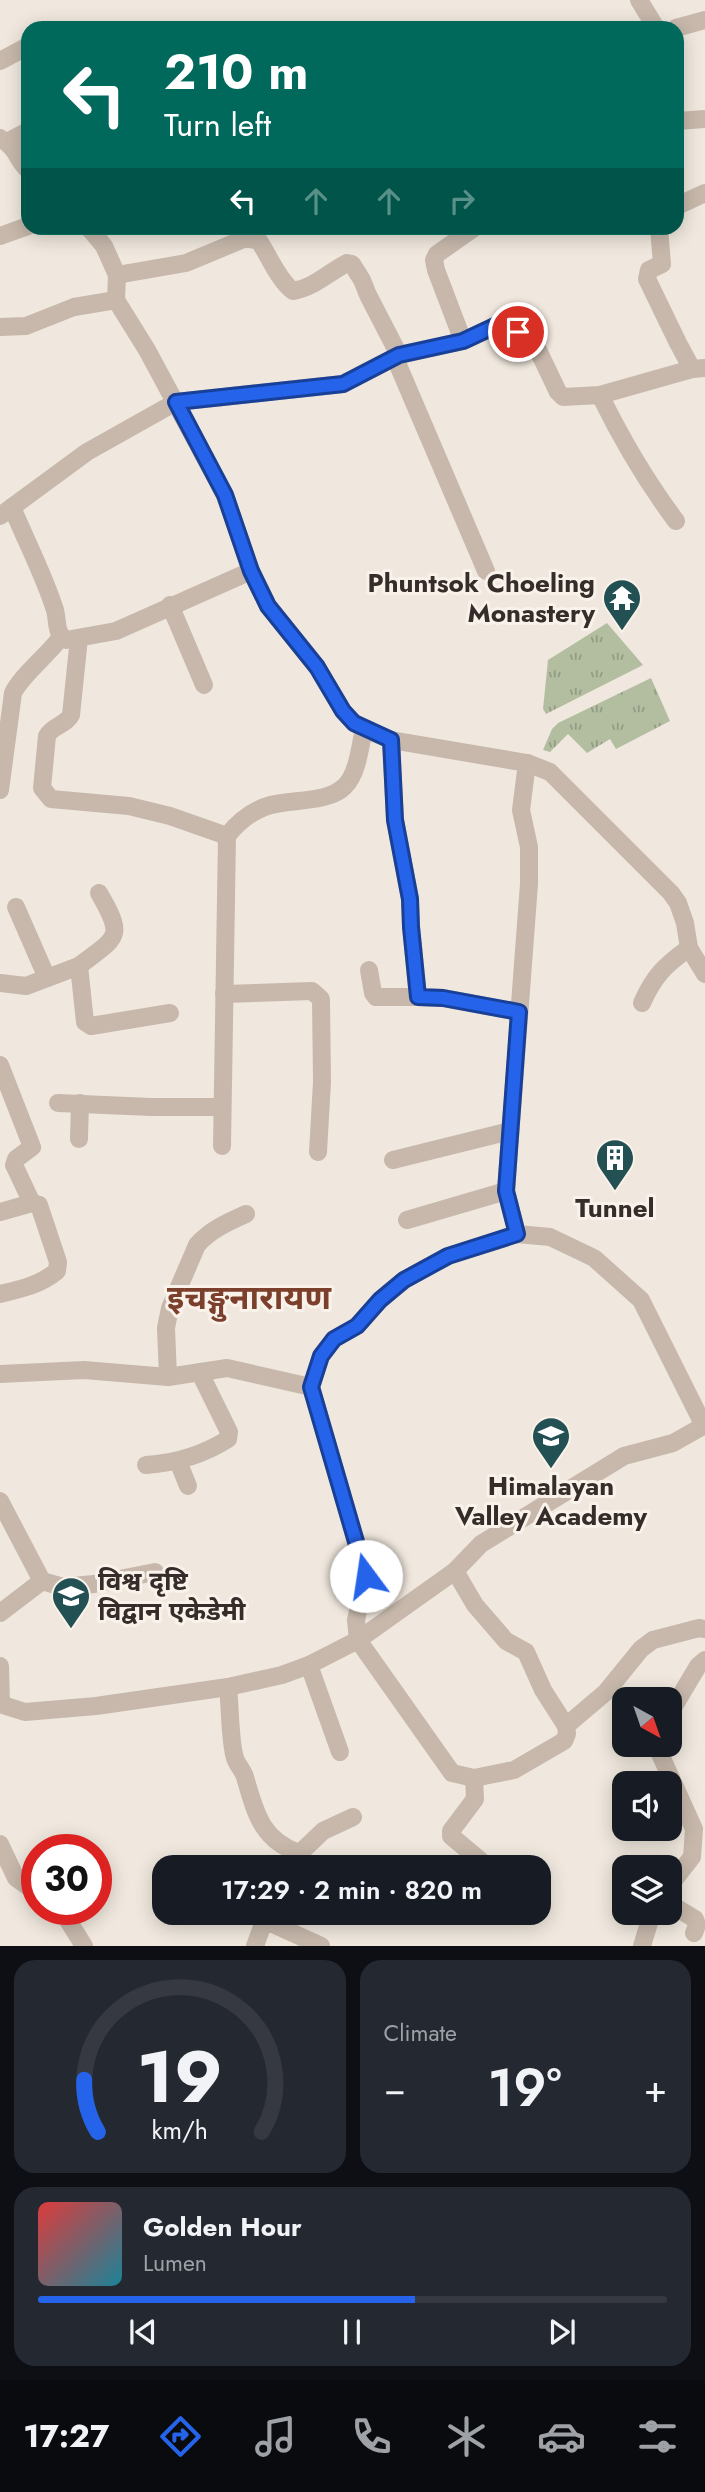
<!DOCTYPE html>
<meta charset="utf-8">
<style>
body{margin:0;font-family:Jost,"Noto Sans Devanagari",sans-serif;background:#242831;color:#f1f3f6;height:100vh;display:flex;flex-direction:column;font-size:26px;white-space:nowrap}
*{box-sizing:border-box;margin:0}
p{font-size:23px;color:#9ea1a6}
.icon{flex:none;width:38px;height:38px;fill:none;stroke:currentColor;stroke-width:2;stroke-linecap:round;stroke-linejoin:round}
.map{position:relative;height:1946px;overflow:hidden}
.side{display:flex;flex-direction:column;gap:14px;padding:14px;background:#0d0f14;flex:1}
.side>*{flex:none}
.guide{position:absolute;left:21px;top:21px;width:663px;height:214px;border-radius:21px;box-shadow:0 4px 18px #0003;background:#00695c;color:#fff;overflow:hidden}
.needle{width:46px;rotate:140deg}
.tools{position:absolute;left:612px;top:1687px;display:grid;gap:14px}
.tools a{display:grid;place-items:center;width:70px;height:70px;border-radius:14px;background:#171b24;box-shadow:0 4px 18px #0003;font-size:35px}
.speed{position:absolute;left:21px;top:1834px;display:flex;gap:14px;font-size:35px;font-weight:700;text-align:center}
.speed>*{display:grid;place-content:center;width:91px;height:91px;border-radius:50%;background:#171b24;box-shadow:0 4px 18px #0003;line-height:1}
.speed .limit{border:10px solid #d22;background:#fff;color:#111}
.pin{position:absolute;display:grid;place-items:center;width:60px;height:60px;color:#fff;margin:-30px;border:4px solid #fff;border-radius:50%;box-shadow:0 2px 7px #0007}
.me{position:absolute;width:77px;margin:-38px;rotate:346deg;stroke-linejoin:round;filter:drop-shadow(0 0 5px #0008)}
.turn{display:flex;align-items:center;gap:24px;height:147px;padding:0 28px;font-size:32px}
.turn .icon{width:91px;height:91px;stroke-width:2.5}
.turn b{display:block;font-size:49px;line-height:60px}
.lanes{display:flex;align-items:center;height:66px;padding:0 28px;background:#0003;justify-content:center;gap:35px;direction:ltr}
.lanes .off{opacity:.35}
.big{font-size:52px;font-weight:600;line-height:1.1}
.side .tile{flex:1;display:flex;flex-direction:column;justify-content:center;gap:10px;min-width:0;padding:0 24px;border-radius:21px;background:#242831}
.side .dial{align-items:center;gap:0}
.dial svg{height:182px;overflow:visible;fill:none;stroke:#363941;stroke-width:7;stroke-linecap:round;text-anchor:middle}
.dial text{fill:#f1f3f6;stroke:none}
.song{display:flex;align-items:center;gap:21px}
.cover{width:84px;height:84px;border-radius:10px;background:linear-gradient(135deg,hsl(0 70% 55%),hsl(190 70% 35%))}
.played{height:7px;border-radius:4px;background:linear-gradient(90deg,#2563eb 60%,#363941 60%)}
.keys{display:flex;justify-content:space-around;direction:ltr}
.heat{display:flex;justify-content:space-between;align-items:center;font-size:38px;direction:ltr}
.side .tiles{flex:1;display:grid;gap:14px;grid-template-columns:1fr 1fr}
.tile:last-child{grid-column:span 2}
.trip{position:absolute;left:152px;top:1855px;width:399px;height:70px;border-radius:21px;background:#171b24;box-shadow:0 4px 18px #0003;font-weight:600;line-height:70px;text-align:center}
.tab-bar{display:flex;height:112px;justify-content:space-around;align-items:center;background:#090b0e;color:#9ea1a6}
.tab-bar .icon{width:49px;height:49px}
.tab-bar .selected{color:#2563eb}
.tab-bar b{font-size:32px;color:#f1f3f6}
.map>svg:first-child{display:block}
.grass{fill:url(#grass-tufts)}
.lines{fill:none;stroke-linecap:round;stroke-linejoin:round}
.minor{stroke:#c7b8ab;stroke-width:18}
.route-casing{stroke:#184099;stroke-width:18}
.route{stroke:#2563eb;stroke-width:12}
.labels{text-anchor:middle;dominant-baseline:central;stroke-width:6;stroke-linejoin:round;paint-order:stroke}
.poi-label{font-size:26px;font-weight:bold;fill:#362d2a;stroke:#f8f2ea}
.district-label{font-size:33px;font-weight:bold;fill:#7c3f2b;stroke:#f8f2ea}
</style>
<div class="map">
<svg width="705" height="1946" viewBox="0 0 705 1946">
<defs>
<pattern id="grass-tufts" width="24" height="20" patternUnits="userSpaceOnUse" patternTransform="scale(1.75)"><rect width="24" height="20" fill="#b3bea0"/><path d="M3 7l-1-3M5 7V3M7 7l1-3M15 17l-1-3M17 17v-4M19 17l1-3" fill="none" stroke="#929b83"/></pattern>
</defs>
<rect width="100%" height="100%" fill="#f0e8de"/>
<g class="grass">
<path d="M 607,623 L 643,665 L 546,714 L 543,709 L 548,660 Z"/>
<path d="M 651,678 L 670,721 L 616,749 L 610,739 L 587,753 L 568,734 L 550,752 L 543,750 L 552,729 L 558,723 Z"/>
</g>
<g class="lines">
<g class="minor">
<path d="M 639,0 L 656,28"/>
<path d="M 676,28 L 705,20"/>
<path d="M 0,61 L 28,46"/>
<path d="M 677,121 L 705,119"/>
<path d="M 0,138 C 19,150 15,158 28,170"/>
<path d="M 7,142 L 28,131"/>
<path d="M 677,206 L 705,193"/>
<path d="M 89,228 L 104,246 L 117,275 L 116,300 L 147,350 L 225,495 L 251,571 L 268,606 L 317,667 L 343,711 L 354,723 L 364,729 C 360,746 358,773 345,786 C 329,803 292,799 271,805 C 252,810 239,821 227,836 L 222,1146"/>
<path d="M 659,228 L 662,264 L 649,270 L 647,279 L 678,343 L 692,369"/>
<path d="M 0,236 L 28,226"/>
<path d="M 117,275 L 186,263 L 246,238 L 259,241 C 269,256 279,281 293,291 C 313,288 328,273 347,263 L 352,264 L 362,280 L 368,295 L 399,355"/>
<path d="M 0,327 L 26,326 L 74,307 L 116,300"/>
<path d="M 463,341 L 436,270 L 434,260 L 437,254 L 474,228"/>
<path d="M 395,358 L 486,571"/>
<path d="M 600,395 C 622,440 646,481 676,521"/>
<path d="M 12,507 C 26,541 44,575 55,610 C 58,621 55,633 66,640 L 116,631 L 251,571"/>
<path d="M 0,516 L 87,452 L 176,402 L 343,384 L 399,355 L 463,341 L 495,326 L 518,332 L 529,337 L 537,348 L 558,392 L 563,397 L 600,395 L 692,369 L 705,368"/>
<path d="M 170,605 L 204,685"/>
<path d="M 79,638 L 71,715 C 65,726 53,725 47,736 L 42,788 L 51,799 L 129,806 L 170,816 L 227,836"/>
<path d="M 364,729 L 391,740 L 527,763 L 550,772 L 671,893 L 678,903 L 685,923 L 689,948 L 705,974"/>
<path d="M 391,740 L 395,820 L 410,899 L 411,927 L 418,997 L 443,998 L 519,1012"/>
<path d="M 527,763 L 521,810 L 529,847 L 529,884 L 506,1191 L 517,1234 L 550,1237 L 594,1258 L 641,1300 L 704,1426"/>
<path d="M 0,790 L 13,693 C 21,676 48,655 61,637"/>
<path d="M 16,907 L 47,978"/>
<path d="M 79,966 C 118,936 125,938 99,893"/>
<path d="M 369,970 L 373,993 L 376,997 L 418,997"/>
<path d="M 0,983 L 26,986 L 79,966 L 85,1022 L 91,1026 L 170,1013"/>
<path d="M 224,994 L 312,991 L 321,999 L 322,1082 L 318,1152"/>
<path d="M 642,1003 C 654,976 665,965 689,948"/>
<path d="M 0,1065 L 32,1147 L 16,1159 L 14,1165 L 32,1203"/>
<path d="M 58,1103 L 151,1107 L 222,1107"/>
<path d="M 79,1139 L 80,1103"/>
<path d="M 393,1160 L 510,1131"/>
<path d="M 0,1212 L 32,1203 L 39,1205 L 58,1262 L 57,1271 C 40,1285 21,1289 0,1294"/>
<path d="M 407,1220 L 506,1191"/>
<path d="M 0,1374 L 84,1370 L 168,1377 L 227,1368 L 311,1387"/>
<path d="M 168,1377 L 166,1328 L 170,1308 L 197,1245 C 210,1230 228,1222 246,1214"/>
<path d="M 178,1461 L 188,1486"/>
<path d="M 146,1465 C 176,1463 203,1455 228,1439 L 229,1432 L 200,1373"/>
<path d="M 0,1501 L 42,1581 L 0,1613"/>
<path d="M 455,1571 L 475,1605 L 506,1641 L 526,1652 L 543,1690 L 566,1726 L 567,1734 L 564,1741 L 514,1770 L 474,1778 L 452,1773 L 358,1640 L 356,1620 L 366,1576 L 311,1387 L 321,1356 L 334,1339 L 357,1326 L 380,1300 L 404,1280 L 448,1256 L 517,1234"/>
<path d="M 42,1581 L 63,1587 L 94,1584 L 155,1572"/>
<path d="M 309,1665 L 340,1752"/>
<path d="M 0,1666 L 1,1704"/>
<path d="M 228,1687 C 230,1704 230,1744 235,1758 C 237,1765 243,1770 245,1777 C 255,1811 261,1841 300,1853 L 323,1831 L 353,1817"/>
<path d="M 0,1704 L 25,1712 L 96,1706 L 228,1687 L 282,1675 L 309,1665 L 358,1640 L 455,1571 L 481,1544 L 624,1456 L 673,1443 L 705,1425"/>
<path d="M 670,1713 L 698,1666 L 705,1660"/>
<path d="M 566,1726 L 606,1692 L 641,1649 L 653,1640 L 699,1628 L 705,1629"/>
<path d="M 656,1745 L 694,1829 L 692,1857 L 670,1885"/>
<path d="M 474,1778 L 475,1799 L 451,1831 L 451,1836 L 488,1867"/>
<path d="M 0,1844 L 16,1878 L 37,1893"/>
<path d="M 670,1904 L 695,1919 L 697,1925 L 694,1933"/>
<path d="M 58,1909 L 64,1914 L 84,1946"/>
<path d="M 255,1946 L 263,1924 L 273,1924 L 321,1946"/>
<path d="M 642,1946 L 652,1913"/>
</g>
</g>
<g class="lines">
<defs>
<path id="route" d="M 366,1576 L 311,1387 L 321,1356 L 334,1339 L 357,1326 L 380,1300 L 404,1280 L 448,1256 L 517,1234 L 506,1191 L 519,1012 L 443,998 L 418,997 L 411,927 L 410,899 L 395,820 L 391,740 L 354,723 L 343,711 L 317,667 L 268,606 L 251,571 L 225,495 L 176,402 L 343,384 L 399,355 L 463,341 L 495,326 L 518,332"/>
</defs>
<use href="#route" class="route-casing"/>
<use href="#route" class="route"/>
</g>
<defs>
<symbol id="temple-pin" viewBox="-11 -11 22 30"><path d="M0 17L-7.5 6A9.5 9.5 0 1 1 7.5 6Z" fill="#235053" stroke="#f8f2ea"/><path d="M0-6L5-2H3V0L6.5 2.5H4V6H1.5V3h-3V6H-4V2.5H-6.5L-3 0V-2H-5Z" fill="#fff"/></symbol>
<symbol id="building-pin" viewBox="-11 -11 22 30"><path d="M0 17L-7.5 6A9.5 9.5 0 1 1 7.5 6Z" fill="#235053" stroke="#f8f2ea"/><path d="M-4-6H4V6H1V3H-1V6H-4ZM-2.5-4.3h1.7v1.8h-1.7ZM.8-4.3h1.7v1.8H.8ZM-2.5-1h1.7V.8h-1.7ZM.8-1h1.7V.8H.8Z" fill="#fff"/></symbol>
<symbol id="school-pin" viewBox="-11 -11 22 30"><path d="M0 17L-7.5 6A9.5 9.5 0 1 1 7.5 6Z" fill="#235053" stroke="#f8f2ea"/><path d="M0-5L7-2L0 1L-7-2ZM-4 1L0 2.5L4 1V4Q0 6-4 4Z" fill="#fff"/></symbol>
</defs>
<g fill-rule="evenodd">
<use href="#temple-pin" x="600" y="576" width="44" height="60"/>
<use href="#building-pin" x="593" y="1136" width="44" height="60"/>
<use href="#school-pin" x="529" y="1414" width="44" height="60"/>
<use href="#school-pin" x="49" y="1574" width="44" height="60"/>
</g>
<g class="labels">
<g class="poi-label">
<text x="595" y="583" text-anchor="end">Phuntsok Choeling<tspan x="595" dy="30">Monastery</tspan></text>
<text x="615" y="1208">Tunnel</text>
<text x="551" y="1486">Himalayan<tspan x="551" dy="30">Valley Academy</tspan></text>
<text x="98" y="1581" text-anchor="start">विश्व दृष्टि<tspan x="98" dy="30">विद्वान एकेडेमी</tspan></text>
</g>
<g class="district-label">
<text x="249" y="1297">इचङ्गुनारायण</text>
</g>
</g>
</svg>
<div class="tools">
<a><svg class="needle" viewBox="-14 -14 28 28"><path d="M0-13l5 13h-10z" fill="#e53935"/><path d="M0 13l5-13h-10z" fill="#9ea1a6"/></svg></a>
<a><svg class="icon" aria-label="sound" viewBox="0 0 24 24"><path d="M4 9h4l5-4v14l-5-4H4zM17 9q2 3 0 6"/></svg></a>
<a><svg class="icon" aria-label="layers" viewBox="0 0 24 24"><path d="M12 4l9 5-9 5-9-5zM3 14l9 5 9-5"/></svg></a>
</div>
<div class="speed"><div class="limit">30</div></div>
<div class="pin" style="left:518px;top:332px;background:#d93025"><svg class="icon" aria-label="arrive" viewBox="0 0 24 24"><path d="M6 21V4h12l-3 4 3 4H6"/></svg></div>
<svg class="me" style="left:366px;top:1576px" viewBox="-20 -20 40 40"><circle r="19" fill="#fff"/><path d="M0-13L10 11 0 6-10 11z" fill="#2563eb"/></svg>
<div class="trip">17:29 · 2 min · 820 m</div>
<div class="guide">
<div class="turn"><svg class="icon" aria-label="left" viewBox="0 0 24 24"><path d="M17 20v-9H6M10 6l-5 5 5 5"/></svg><div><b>210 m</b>Turn left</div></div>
<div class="lanes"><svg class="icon" aria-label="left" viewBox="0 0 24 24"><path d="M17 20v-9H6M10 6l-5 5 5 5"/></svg><svg class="icon off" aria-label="ahead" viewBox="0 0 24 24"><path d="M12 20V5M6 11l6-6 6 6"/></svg><svg class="icon off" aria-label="ahead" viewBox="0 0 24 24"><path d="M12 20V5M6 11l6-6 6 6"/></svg><svg class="icon off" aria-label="right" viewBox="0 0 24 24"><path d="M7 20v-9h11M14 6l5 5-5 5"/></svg></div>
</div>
</div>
<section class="side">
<div class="tiles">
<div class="tile dial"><svg viewBox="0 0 100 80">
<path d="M14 69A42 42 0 1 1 86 69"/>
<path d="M14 69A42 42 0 0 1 8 46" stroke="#2563eb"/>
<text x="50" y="56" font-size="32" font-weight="700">19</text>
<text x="50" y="72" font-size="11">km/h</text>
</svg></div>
<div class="tile"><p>Climate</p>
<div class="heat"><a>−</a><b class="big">19°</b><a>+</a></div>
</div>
<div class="tile">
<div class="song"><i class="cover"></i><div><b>Golden Hour</b><p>Lumen</p></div></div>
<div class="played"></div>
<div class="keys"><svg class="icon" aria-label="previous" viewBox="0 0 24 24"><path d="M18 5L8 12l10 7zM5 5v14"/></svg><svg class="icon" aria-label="pause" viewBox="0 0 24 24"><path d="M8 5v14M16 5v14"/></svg><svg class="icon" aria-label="next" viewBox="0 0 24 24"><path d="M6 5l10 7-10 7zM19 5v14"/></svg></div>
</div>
</div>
</section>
<nav class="tab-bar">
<b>17:27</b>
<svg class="icon selected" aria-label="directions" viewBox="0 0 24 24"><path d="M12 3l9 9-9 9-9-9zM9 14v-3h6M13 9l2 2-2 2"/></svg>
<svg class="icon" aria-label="music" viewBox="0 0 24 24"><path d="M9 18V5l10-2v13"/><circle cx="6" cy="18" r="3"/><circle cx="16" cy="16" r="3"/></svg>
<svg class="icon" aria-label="phone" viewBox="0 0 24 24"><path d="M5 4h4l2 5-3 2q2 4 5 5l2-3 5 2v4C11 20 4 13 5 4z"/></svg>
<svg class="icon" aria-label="climate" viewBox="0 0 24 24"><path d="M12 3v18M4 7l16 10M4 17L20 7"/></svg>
<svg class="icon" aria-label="car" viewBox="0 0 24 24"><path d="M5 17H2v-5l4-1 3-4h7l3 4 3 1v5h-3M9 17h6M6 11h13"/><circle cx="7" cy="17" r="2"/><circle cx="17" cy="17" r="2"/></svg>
<svg class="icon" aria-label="filters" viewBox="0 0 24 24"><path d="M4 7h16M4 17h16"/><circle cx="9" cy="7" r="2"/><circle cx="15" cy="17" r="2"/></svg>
</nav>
